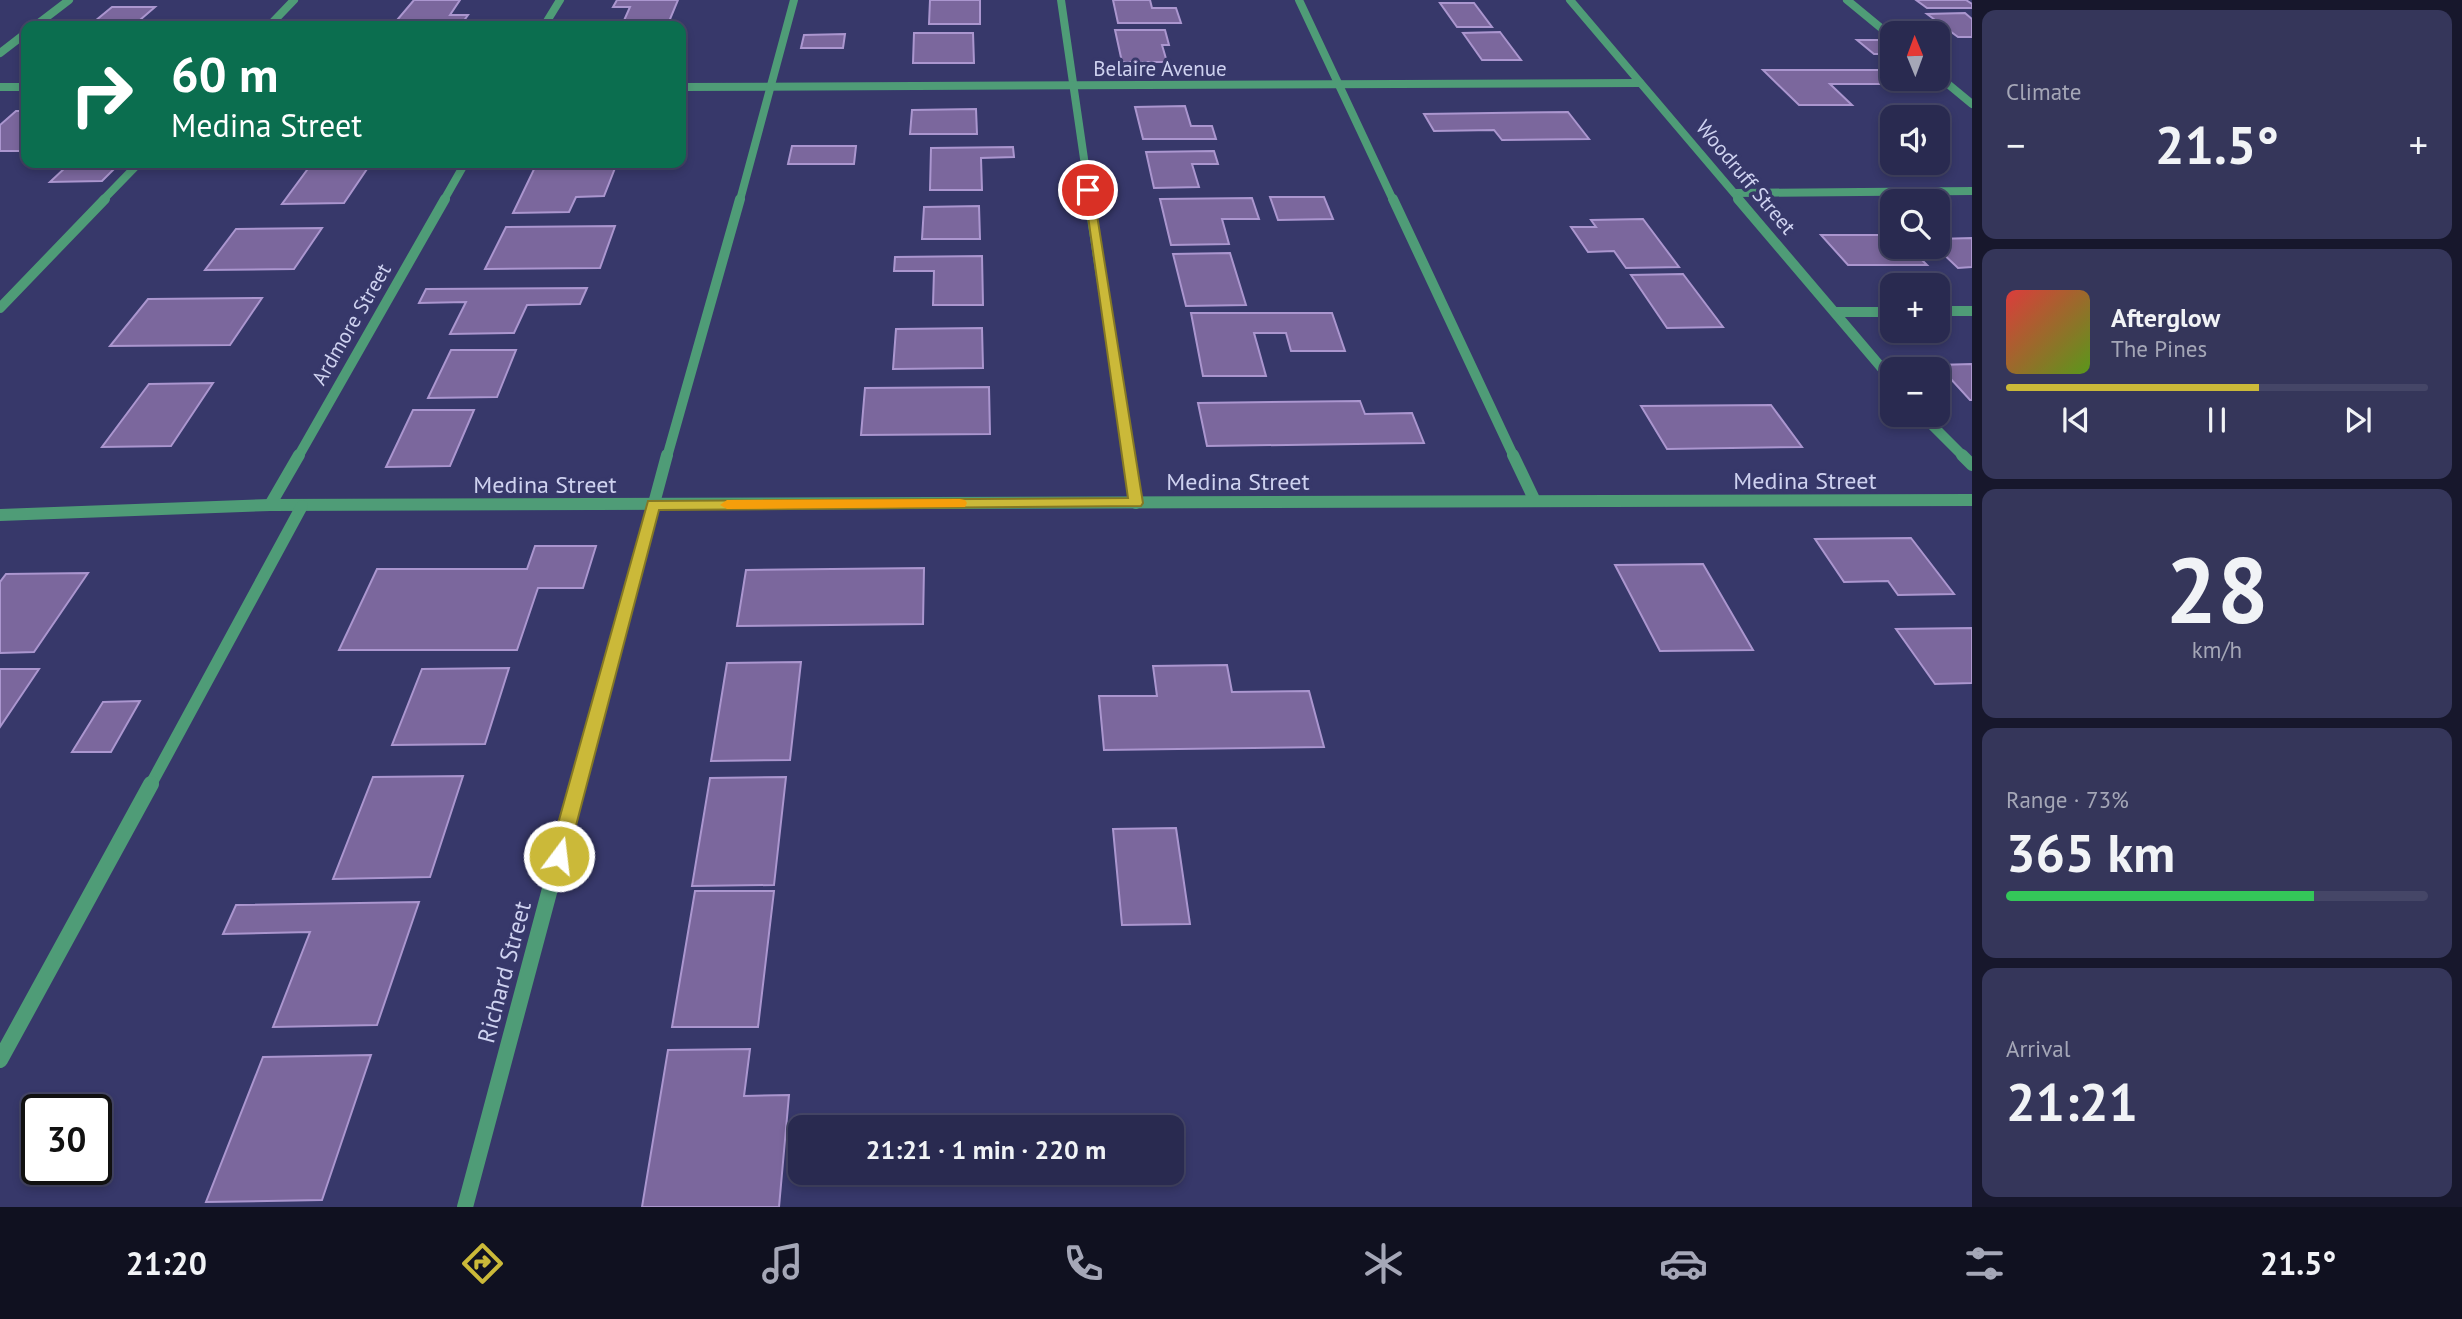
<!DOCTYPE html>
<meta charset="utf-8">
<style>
body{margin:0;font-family:"PT Sans",sans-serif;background:#35365a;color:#f1f3f6;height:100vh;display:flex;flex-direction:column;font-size:26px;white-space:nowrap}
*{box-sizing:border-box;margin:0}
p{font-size:23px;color:#a5a7b7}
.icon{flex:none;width:38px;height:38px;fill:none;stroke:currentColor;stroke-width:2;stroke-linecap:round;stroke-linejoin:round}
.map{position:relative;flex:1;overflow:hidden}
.panel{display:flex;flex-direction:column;gap:10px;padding:10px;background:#17172c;width:490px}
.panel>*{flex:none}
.hud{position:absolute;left:21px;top:21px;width:665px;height:147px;border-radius:14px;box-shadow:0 4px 10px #0003,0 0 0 2px #454667;background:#0b6e4f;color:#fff;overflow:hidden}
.needle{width:46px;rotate:359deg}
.buttons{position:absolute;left:1880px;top:21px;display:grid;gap:14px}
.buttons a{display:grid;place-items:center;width:70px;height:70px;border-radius:14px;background:#292a50;box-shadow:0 4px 10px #0003,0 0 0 2px #454667;font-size:35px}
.speed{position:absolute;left:21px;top:1094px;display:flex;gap:14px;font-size:35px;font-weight:700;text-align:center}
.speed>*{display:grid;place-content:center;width:91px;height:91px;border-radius:50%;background:#292a50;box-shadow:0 4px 10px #0003,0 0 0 2px #454667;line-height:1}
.speed .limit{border:4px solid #111;border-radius:10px;background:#fff;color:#111}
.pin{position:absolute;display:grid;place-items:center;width:60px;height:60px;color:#fff;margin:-30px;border:4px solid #fff;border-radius:50%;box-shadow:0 2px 7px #0007}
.me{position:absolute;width:77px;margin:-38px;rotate:15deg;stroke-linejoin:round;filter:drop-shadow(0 0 5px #0008)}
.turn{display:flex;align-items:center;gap:24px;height:147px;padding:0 35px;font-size:32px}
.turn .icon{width:91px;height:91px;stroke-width:2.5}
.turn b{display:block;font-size:49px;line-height:60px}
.big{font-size:52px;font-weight:700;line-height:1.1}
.panel .tile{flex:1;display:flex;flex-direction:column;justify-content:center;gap:10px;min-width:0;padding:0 24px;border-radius:14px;background:#35365a}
.panel .dial{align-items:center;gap:0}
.dial b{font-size:91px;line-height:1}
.song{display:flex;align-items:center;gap:21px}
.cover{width:84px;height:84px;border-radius:10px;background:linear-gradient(135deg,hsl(0 70% 55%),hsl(90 70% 35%))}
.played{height:7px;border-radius:4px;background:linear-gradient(90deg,#cbb939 60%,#454667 60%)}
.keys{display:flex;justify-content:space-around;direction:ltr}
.heat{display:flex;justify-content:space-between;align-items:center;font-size:38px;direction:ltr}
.charge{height:10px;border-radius:5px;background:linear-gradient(90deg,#34c759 73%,#454667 0)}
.trip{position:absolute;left:788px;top:1115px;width:396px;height:70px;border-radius:14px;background:#292a50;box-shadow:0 4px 10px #0003,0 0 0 2px #454667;font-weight:700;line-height:70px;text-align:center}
.tab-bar{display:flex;height:112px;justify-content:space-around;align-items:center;background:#101120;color:#a5a7b7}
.tab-bar .icon{width:49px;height:49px}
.tab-bar .current{color:#cbb939}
.tab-bar b{font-size:32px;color:#f1f3f6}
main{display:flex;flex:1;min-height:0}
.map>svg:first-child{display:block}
.building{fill:#7b679d;stroke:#ab96cf;stroke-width:2}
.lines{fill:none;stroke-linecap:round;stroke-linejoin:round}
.minor-far3{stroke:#4f9c77;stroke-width:8}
.minor-far2{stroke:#4f9c77;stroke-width:10}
.minor-far1{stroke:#4f9c77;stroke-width:12}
.minor{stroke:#4f9c77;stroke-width:16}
.route{fill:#cbb939;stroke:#847825;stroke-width:2}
.slow{fill:#f59e0b}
.labels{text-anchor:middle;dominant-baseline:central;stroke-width:7;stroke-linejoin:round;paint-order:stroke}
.far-street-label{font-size:21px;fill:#cfd2f0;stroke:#37386a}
.street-label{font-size:24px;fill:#cfd2f0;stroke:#37386a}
</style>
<main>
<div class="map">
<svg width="1972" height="1207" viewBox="0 0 1972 1207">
<rect width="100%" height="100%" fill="#37386a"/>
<g class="building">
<path d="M 414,0 L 460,0 L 450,15 L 468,15 L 460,26 L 392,26 Z"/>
<path d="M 617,0 L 678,0 L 668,24 L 622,25 L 630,7 L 613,7 Z"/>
<path d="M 930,0 L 980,0 L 980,24 L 929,24 Z"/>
<path d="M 1113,0 L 1150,0 L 1152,8 L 1176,8 L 1181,23 L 1118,23 Z"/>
<path d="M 1916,0 L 1966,0 L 1972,4 L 1972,8 L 1927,8 Z"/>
<path d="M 1440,3 L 1474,3 L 1492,27 L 1457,27 Z"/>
<path d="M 112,7 L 155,7 L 133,26 L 89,26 Z"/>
<path d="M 1965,13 L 1972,19 L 1972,37 L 1958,37 L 1927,14 Z"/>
<path d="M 1115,30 L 1165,30 L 1169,45 L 1162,45 L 1167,62 L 1122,62 Z"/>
<path d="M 1500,32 L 1521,60 L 1482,60 L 1463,33 Z"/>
<path d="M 914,33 L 973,33 L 974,63 L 913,63 Z"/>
<path d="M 845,34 L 843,48 L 801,48 L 804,35 Z"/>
<path d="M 1857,40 L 1880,40 L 1892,49 L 1892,54 L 1874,54 Z"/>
<path d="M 1763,70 L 1884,70 L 1901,84 L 1830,84 L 1852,105 L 1799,105 Z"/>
<path d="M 1185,106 L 1191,126 L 1212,126 L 1216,139 L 1143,139 L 1135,107 Z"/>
<path d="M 976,109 L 977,134 L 910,134 L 912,110 Z"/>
<path d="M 16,111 L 26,111 L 26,151 L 0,151 L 0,125 Z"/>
<path d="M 1568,112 L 1589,139 L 1502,140 L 1494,130 L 1434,131 L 1424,114 Z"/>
<path d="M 792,146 L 856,146 L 854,164 L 788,164 Z"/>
<path d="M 1013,147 L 1014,157 L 981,158 L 982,190 L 930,190 L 931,148 Z"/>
<path d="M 1214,151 L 1218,164 L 1192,164 L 1199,187 L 1154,188 L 1146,152 Z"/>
<path d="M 537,163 L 617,163 L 604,196 L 576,197 L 569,212 L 513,213 Z"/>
<path d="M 118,165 L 102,181 L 50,182 L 67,166 Z"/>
<path d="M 310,166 L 369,166 L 344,203 L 282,204 Z"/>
<path d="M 1270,197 L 1324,197 L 1333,219 L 1278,220 Z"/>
<path d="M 1252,198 L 1259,219 L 1222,219 L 1229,244 L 1171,245 L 1160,199 Z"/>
<path d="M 979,206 L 980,239 L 922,239 L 924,207 Z"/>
<path d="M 1643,219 L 1679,267 L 1626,268 L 1614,251 L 1588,252 L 1571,227 L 1596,227 L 1591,220 Z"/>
<path d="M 615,226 L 600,268 L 485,269 L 506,227 Z"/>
<path d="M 322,228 L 294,269 L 205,270 L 236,229 Z"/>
<path d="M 1821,235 L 1892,235 L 1892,247 L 1909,247 L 1927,265 L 1848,265 Z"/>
<path d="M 1972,238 L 1972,267 L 1958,268 L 1936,247 L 1937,239 Z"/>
<path d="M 1230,253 L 1246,305 L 1186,306 L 1173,254 Z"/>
<path d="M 982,256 L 983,305 L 933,305 L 934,271 L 894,271 L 895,257 Z"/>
<path d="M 1683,274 L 1723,327 L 1667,328 L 1631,275 Z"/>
<path d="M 587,288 L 580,304 L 527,305 L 514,333 L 450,334 L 466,302 L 419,303 L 426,289 Z"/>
<path d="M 262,298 L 230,345 L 110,346 L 148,299 Z"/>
<path d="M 1191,313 L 1332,313 L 1345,351 L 1291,351 L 1286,333 L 1254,333 L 1266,376 L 1203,376 Z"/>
<path d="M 982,328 L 983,368 L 893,369 L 896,329 Z"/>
<path d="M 451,350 L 516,350 L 497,397 L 428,398 Z"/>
<path d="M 1972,364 L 1972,400 L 1970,400 L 1938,365 Z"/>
<path d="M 213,383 L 171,446 L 102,447 L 149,384 Z"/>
<path d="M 989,387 L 990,434 L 861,435 L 865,388 Z"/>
<path d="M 1360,401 L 1365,414 L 1412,413 L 1424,443 L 1207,446 L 1198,403 Z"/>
<path d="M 1771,405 L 1802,447 L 1667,449 L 1641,406 Z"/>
<path d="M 413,410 L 474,410 L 450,466 L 386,467 Z"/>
<path d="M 1911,538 L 1954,594 L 1898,595 L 1888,581 L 1844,582 L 1815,539 Z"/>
<path d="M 535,546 L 596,546 L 583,588 L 538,588 L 517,650 L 339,650 L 377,569 L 527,569 Z"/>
<path d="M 1703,564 L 1753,650 L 1660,651 L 1615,565 Z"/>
<path d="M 924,568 L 923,624 L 737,626 L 746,570 Z"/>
<path d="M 88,573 L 34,652 L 0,653 L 0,582 L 6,574 Z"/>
<path d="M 1972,628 L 1972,683 L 1935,684 L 1896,629 Z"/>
<path d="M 801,662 L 790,760 L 711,761 L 727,663 Z"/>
<path d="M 1227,665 L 1232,692 L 1309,691 L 1324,747 L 1104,750 L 1099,696 L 1157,696 L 1153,666 Z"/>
<path d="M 509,668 L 485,744 L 392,745 L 422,669 Z"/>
<path d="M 0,669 L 39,669 L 0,727 Z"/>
<path d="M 140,701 L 111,752 L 72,752 L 103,702 Z"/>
<path d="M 463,776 L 430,877 L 333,879 L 373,777 Z"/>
<path d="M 786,777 L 774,885 L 692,886 L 710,778 Z"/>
<path d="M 1176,828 L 1190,924 L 1122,925 L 1113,829 Z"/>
<path d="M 695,891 L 774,891 L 758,1027 L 672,1027 Z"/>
<path d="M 419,902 L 377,1025 L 273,1027 L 310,932 L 223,934 L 236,905 Z"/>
<path d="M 750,1049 L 744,1096 L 789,1095 L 779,1207 L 642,1207 L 668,1050 Z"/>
<path d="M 371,1055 L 322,1200 L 206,1202 L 263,1057 Z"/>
</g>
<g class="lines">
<g class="minor-far3">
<path d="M 1061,0 L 1090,200"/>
<path d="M 1299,0 L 1393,200"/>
<path d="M 1570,0 L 1740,200"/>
<path d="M 1847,0 L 1892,37"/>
<path d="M 35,26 L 69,0"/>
<path d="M 269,26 L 294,0"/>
<path d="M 544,26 L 560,0"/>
<path d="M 0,53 L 26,33"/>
<path d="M 1937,75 L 1972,104"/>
<path d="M 0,87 L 26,87"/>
<path d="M 681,87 L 1640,83"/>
<path d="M 1735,193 L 1972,191"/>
<path d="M 103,200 L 139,163"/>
<path d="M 444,200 L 465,163"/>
<path d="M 740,200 L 794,0"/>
</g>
<g class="minor-far2">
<path d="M 1089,199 L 1129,457"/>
<path d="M 1393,199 L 1514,457"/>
<path d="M 1738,199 L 1892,380"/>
<path d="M 0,308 L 105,199"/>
<path d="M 1937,311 L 1972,311"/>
<path d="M 1836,312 L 1892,312"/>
<path d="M 1922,415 L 1964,457"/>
<path d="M 298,457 L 445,199"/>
<path d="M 667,457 L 740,199"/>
</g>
<g class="minor-far1">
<path d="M 1129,455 L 1136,503"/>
<path d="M 1513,455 L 1535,501"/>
<path d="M 1962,455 L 1972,465"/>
<path d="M 270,505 L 299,455"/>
<path d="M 0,515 L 270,505 L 1972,500"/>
<path d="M 150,786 L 302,506"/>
<path d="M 578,786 L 667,455"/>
</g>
<g class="minor">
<path d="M 0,1060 L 151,784"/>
<path d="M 465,1207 L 578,784"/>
</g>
</g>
<path class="route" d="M 1084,188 L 1093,190 L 1143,503 L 1141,506 L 659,510 L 568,856 L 565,862 L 559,864 L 552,862 L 549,856 L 648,501 L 1128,498 Z"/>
<path class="slow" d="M 960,499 L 965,500 L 967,503 L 965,507 L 727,509 L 720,505 L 727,500 Z"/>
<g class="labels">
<g class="far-street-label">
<text x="1160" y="68">Belaire Avenue</text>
<text transform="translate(1746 177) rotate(50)">Woodruff Street</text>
<text transform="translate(351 324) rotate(-60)">Ardmore Street</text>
</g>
<g class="street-label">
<text x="1805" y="480">Medina Street</text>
<text x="1238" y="481">Medina Street</text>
<text x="545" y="484">Medina Street</text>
<text transform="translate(504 972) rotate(-75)">Richard Street</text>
</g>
</g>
</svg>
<div class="buttons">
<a><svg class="needle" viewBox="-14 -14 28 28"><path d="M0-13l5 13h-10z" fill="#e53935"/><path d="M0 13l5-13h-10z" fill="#a5a7b7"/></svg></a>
<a><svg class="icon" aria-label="sound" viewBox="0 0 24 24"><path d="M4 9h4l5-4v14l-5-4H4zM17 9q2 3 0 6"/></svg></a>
<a><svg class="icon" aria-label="search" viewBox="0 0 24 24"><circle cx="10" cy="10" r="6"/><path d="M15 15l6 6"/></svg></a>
<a>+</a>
<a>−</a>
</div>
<div class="speed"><div class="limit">30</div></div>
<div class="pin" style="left:1088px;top:190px;background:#d93025"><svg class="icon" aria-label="arrive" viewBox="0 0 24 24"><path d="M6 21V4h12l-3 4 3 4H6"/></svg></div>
<svg class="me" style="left:559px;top:856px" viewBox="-20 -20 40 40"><circle r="17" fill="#cbb939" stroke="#fff" stroke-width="3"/><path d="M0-11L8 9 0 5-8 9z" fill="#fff"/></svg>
<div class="trip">21:21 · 1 min · 220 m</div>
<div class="hud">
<div class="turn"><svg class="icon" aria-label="right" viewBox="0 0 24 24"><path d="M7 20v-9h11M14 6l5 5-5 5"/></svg><div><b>60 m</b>Medina Street</div></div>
</div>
</div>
<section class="panel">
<div class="tile"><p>Climate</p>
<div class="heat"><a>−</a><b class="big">21.5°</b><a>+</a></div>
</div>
<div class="tile">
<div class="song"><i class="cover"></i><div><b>Afterglow</b><p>The Pines</p></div></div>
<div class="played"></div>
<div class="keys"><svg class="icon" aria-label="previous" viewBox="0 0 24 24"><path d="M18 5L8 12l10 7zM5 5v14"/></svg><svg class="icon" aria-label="pause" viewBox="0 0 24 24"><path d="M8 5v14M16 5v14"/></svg><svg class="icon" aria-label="next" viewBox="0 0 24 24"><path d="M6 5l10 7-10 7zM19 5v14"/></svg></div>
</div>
<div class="tile dial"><b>28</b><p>km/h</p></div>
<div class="tile"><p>Range · 73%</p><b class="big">365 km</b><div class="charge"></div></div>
<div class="tile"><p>Arrival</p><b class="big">21:21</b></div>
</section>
</main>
<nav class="tab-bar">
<b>21:20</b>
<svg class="icon current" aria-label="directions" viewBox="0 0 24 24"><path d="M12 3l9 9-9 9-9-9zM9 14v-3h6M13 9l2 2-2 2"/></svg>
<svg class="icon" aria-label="music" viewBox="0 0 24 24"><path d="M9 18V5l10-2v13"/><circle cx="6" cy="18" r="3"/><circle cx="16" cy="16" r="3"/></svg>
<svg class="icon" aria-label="phone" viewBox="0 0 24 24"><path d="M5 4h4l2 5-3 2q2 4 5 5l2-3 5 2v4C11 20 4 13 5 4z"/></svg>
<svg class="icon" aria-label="climate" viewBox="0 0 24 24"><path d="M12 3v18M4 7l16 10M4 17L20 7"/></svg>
<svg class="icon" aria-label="car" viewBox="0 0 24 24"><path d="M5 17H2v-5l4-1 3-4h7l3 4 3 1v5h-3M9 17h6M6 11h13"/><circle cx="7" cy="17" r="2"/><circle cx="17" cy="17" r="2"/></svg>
<svg class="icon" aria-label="filters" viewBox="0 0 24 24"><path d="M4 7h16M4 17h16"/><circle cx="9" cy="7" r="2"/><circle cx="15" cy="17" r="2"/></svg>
<b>21.5°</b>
</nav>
